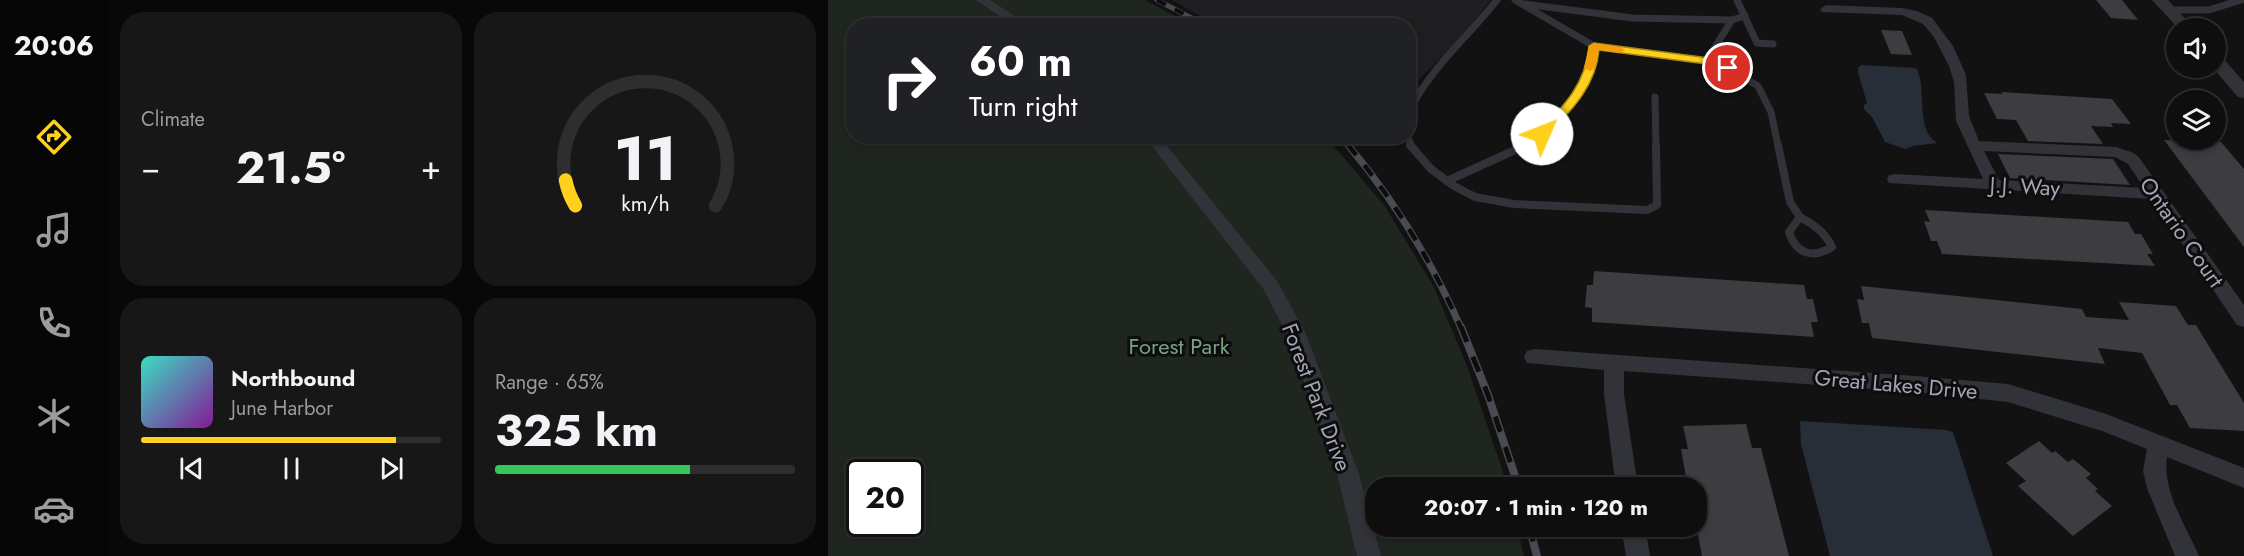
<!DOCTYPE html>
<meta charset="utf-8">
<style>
body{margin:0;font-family:Jost,sans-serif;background:#171717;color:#f1f3f6;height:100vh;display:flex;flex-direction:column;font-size:22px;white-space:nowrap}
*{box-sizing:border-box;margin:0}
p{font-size:20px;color:#9b9c9e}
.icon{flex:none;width:33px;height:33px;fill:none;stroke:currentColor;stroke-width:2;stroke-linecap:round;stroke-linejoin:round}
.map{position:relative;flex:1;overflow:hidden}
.sheet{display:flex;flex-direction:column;gap:12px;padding:12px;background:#080808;width:720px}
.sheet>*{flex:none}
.hud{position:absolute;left:18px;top:18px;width:570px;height:126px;border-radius:24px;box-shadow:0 3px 9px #0003,0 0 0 2px #2e2e2e;background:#202124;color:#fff;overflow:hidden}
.buttons{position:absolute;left:1338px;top:18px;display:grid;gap:12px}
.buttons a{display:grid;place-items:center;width:60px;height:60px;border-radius:50%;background:#0e0e0e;box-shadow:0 3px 9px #0003,0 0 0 2px #2e2e2e;font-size:30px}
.speed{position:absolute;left:18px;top:459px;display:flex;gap:12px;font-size:30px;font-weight:700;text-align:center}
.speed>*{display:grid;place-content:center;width:78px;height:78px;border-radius:50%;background:#0e0e0e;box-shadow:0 3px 9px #0003,0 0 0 2px #2e2e2e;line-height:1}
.speed .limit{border:3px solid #111;border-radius:9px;background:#fff;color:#111}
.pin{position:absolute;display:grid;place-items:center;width:51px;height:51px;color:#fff;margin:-26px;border:3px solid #fff;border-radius:50%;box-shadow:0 2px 6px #0007}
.me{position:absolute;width:66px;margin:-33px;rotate:46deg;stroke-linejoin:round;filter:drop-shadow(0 0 4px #0008)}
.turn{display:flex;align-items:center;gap:21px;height:126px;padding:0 24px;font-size:27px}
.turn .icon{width:78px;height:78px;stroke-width:2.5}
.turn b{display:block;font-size:42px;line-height:51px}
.big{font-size:45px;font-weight:700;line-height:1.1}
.sheet .widget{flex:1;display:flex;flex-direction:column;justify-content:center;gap:9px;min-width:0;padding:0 21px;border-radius:24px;background:#171717}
.sheet .dial{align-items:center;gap:0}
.dial svg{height:156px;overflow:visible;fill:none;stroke:#2e2e2e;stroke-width:7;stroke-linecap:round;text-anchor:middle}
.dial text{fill:#f1f3f6;stroke:none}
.song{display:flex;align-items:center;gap:18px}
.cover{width:72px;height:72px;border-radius:9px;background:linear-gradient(135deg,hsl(170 70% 55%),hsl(290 70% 35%))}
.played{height:6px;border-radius:3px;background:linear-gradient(90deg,#ffd01e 85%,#2e2e2e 85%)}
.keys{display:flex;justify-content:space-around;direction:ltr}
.heat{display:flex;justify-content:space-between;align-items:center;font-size:33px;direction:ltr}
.charge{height:9px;border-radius:4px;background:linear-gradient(90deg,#34c759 65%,#2e2e2e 0)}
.sheet .tiles{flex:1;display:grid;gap:12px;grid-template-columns:repeat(2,1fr)}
.trip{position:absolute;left:537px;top:477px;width:342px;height:60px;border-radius:24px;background:#0e0e0e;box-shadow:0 3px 9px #0003,0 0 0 2px #2e2e2e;font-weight:700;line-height:60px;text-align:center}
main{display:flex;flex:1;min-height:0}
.menu{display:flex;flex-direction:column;width:108px;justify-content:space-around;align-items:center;background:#060606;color:#9b9c9e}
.menu .icon{width:42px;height:42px}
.menu .on{color:#ffd01e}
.menu b{font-size:27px;color:#f1f3f6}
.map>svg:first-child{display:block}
.built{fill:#1e1e20}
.green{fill:#1e261f;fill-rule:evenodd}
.water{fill:#272e38}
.building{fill:#3c3c41}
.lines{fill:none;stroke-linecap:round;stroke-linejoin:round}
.service-far1{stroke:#323339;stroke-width:7}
.service{stroke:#323339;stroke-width:8}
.minor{fill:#323339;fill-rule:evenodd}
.tertiary{fill:#323339;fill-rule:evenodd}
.rail-far2-casing{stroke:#494a52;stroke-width:5}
.rail-far1-casing{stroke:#494a52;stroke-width:7}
.rail-casing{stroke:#494a52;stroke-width:8}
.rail-far2{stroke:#0d0d0e;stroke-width:4;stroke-dasharray:10;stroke-linecap:butt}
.rail-far1{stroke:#0d0d0e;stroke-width:4.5;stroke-dasharray:13;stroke-linecap:butt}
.rail{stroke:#0d0d0e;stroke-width:5;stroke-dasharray:16;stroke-linecap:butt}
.route{fill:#ffd01e;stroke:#a68714;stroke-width:1.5}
.slow{fill:#f59e0b}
.labels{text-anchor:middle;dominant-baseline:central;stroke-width:6;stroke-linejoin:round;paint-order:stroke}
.street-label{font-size:22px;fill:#a2a5b5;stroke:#0d0d0e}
.park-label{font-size:22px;fill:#77a27f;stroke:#0d0d0e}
</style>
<main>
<nav class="menu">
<b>20:06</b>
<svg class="icon on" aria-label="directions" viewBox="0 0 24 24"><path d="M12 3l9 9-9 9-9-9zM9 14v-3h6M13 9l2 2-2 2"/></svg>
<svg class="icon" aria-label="music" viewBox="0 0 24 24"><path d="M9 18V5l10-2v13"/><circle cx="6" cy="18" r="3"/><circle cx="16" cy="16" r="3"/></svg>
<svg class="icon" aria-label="phone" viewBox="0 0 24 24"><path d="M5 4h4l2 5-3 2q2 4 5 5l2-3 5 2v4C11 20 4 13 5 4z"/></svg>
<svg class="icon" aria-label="climate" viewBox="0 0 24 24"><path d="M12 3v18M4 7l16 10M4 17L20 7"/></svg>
<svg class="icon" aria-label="car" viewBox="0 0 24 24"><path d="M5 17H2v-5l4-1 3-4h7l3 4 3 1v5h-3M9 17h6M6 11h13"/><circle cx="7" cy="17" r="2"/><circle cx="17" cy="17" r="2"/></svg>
</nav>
<section class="sheet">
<div class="tiles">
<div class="widget"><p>Climate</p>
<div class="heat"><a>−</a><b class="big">21.5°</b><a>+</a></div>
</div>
<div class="widget dial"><svg viewBox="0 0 100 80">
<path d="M14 69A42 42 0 1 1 86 69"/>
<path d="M14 69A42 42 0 0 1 9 56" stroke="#ffd01e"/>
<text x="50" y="56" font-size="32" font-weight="700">11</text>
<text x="50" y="72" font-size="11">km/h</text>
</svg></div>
<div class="widget">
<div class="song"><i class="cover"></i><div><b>Northbound</b><p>June Harbor</p></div></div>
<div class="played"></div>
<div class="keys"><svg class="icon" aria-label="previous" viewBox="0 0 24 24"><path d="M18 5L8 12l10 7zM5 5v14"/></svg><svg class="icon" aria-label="pause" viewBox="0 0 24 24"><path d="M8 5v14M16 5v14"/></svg><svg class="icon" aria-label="next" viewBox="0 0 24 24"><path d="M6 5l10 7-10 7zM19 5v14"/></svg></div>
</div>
<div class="widget"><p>Range · 65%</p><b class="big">325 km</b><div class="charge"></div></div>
</div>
</section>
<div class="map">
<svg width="1416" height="556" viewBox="0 0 1416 556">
<rect width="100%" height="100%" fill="#121213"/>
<path class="built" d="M 344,0 L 663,0 L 629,42 L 581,89 L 580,26 L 388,25 Z"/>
<path class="green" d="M 0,0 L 317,0 L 364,25 L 26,26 L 26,136 L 498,137 L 556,205 L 606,287 L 639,366 L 680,487 L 548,488 L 548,526 L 689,527 L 696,556 L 0,556 ZM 32,472 L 82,472 L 82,524 L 32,524 Z"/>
<g class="water">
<path d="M 1033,65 L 1088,68 C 1100,87 1086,129 1109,143 L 1085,146 L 1077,149 L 1057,142 L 1044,117 L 1036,109 L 1036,105 L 1039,103 L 1030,72 L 1030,68 Z"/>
<path d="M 972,421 L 1118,430 L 1125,432 L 1165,556 L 1002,556 L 973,444 Z"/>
</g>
<g class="building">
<path d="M 1268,0 L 1294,0 L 1310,20 L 1283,18 Z"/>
<path d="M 1053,30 L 1074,31 L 1084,55 L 1063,54 Z"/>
<path d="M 1173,92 L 1284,99 L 1303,124 L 1283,123 L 1285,127 L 1263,126 L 1275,144 L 1200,141 L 1188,120 L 1169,119 L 1156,93 L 1175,94 Z"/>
<path d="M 1336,140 L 1393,142 L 1416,169 L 1416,247 Z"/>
<path d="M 1170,154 L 1285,159 L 1302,185 L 1182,178 Z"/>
<path d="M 1097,210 L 1300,222 L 1307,234 L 1313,234 L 1325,254 L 1319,254 L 1327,266 L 1114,254 L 1109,241 L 1103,241 L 1096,221 L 1102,222 Z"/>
<path d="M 766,271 L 976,285 L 979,299 L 985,299 L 990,322 L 983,322 L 986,337 L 764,322 L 764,308 L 757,307 L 759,285 L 765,285 Z"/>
<path d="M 1033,286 L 1254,309 L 1258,317 L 1301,320 L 1291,302 L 1348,306 L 1360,325 L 1368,325 L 1416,403 L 1416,431 L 1362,428 L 1349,405 L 1342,405 L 1314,353 L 1270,348 L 1277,364 L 1044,338 L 1041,323 L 1034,323 L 1029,299 L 1036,300 Z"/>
<path d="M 918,424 L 924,448 L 933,448 L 961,556 L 874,556 L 868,524 L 868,488 L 860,488 L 853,449 L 860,449 L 855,426 Z"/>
<path d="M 1211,441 L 1224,453 L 1227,451 L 1240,462 L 1245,459 L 1263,474 L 1258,478 L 1270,489 L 1267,491 L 1284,506 L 1245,536 L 1190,486 L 1198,481 L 1178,463 Z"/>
</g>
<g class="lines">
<g class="service-far1">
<path d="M 687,0 L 766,46 C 759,90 734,124 695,146"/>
<path d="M 909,0 L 929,43 L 945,44"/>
<path d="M 696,4 L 805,18 L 904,20 L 917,16"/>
<path d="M 1341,10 L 1381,10 L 1413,0"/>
<path d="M 766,46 L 889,62 L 930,86 L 943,112 L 950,146"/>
<path d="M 878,61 L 904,20"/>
<path d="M 827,97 L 828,146"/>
<path d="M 580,114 C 601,69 639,38 669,0"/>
<path d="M 579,136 L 584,146"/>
</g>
<g class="service">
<path d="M 582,145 L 603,169 L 626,186 L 647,197 L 686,204 L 819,210 L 829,205 L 828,145"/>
<path d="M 950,145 L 962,202 L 972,217"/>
<path d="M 619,181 L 698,145"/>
<path d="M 972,217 C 986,225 997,232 1004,247 C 985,259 968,254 961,232 Z"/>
</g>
<g class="minor">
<path d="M 148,0 L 162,0 L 202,26 L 186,26 Z"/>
<path d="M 998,5 L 1074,8 L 1089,11 L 1104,18 L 1125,46 L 1138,75 L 1141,116 L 1151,141 L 1288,147 L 1303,152 L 1310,156 L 1416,305 L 1416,327 L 1409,325 L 1324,199 L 1061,183 L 1059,179 L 1061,175 L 1067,174 L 1155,179 L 1128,121 L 1126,82 L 1121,66 L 1106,37 L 1095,24 L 1074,15 L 994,12 L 992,9 ZM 1156,151 L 1287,157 L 1300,164 L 1316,188 L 1171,180 Z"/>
<path d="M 316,136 L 331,136 L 449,281 L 477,332 L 531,474 L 553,556 L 529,556 L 509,474 L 460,337 L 436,290 Z"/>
<path d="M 706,349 L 1087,376 L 1180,384 L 1278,414 L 1416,468 L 1416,488 L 1339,457 C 1334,491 1358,526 1371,556 L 1347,556 L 1319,488 L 1315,471 L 1319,449 L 1274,431 L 1180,402 L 1087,392 L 796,371 L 796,394 L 810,488 L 788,488 L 776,394 L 776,370 L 699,363 L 696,357 L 699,351 Z"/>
<path d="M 793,526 L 817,526 L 822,556 L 798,556 Z"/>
</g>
<g class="tertiary">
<path d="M 1324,0 L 1340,0 L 1366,28 L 1350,28 Z"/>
<path d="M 1388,56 L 1394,57 L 1416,82 L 1416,98 L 1410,97 L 1385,68 L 1388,68 Z"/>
</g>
<defs>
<g id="rail-far2">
<path d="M 329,0 L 379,26"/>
<path d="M 513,136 L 522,146"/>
</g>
<path id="rail-far1" d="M 520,145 C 567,201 604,262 633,328"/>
<g id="rail">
<path d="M 633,327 L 660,395 L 691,488"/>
<path d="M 701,526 L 709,556"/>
</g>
</defs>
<use href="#rail-far2" class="rail-far2-casing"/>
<use href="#rail-far1" class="rail-far1-casing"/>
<use href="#rail" class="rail-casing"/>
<use href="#rail-far2" class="rail-far2"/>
<use href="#rail-far1" class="rail-far1"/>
<use href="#rail" class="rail"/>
</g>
<path class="route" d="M 766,43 L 889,59 L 905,68 L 900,71 L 886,65 L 771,50 C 768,87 742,112 718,137 L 710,137 L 710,132 C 735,107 758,84 761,46 Z"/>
<path class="slow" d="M 766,43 L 792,47 L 797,50 L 792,53 L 770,50 L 767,68 L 762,71 L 756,68 L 761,46 Z"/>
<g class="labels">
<g class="street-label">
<text transform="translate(1197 186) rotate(3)">J.J. Way</text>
<text transform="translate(1354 232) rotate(55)">Ontario Court</text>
<text transform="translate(1068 384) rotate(5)">Great Lakes Drive</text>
<text transform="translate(489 397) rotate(69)">Forest Park Drive</text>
</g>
<g class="park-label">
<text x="351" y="346">Forest Park</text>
</g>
</g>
</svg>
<div class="buttons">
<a><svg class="icon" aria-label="sound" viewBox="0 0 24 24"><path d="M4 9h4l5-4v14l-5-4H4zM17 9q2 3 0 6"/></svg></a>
<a><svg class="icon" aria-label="layers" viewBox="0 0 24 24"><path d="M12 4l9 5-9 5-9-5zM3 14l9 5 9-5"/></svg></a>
</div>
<div class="speed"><div class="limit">20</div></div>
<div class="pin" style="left:900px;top:68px;background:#d93025"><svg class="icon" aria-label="arrive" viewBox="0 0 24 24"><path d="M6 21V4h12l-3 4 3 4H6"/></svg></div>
<svg class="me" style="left:714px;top:134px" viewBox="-20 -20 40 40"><circle r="19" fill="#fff"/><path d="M0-13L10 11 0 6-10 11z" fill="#ffd01e"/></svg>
<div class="trip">20:07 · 1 min · 120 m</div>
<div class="hud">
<div class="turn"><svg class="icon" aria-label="right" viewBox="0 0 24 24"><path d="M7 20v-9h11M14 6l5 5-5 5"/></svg><div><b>60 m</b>Turn right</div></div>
</div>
</div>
</main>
